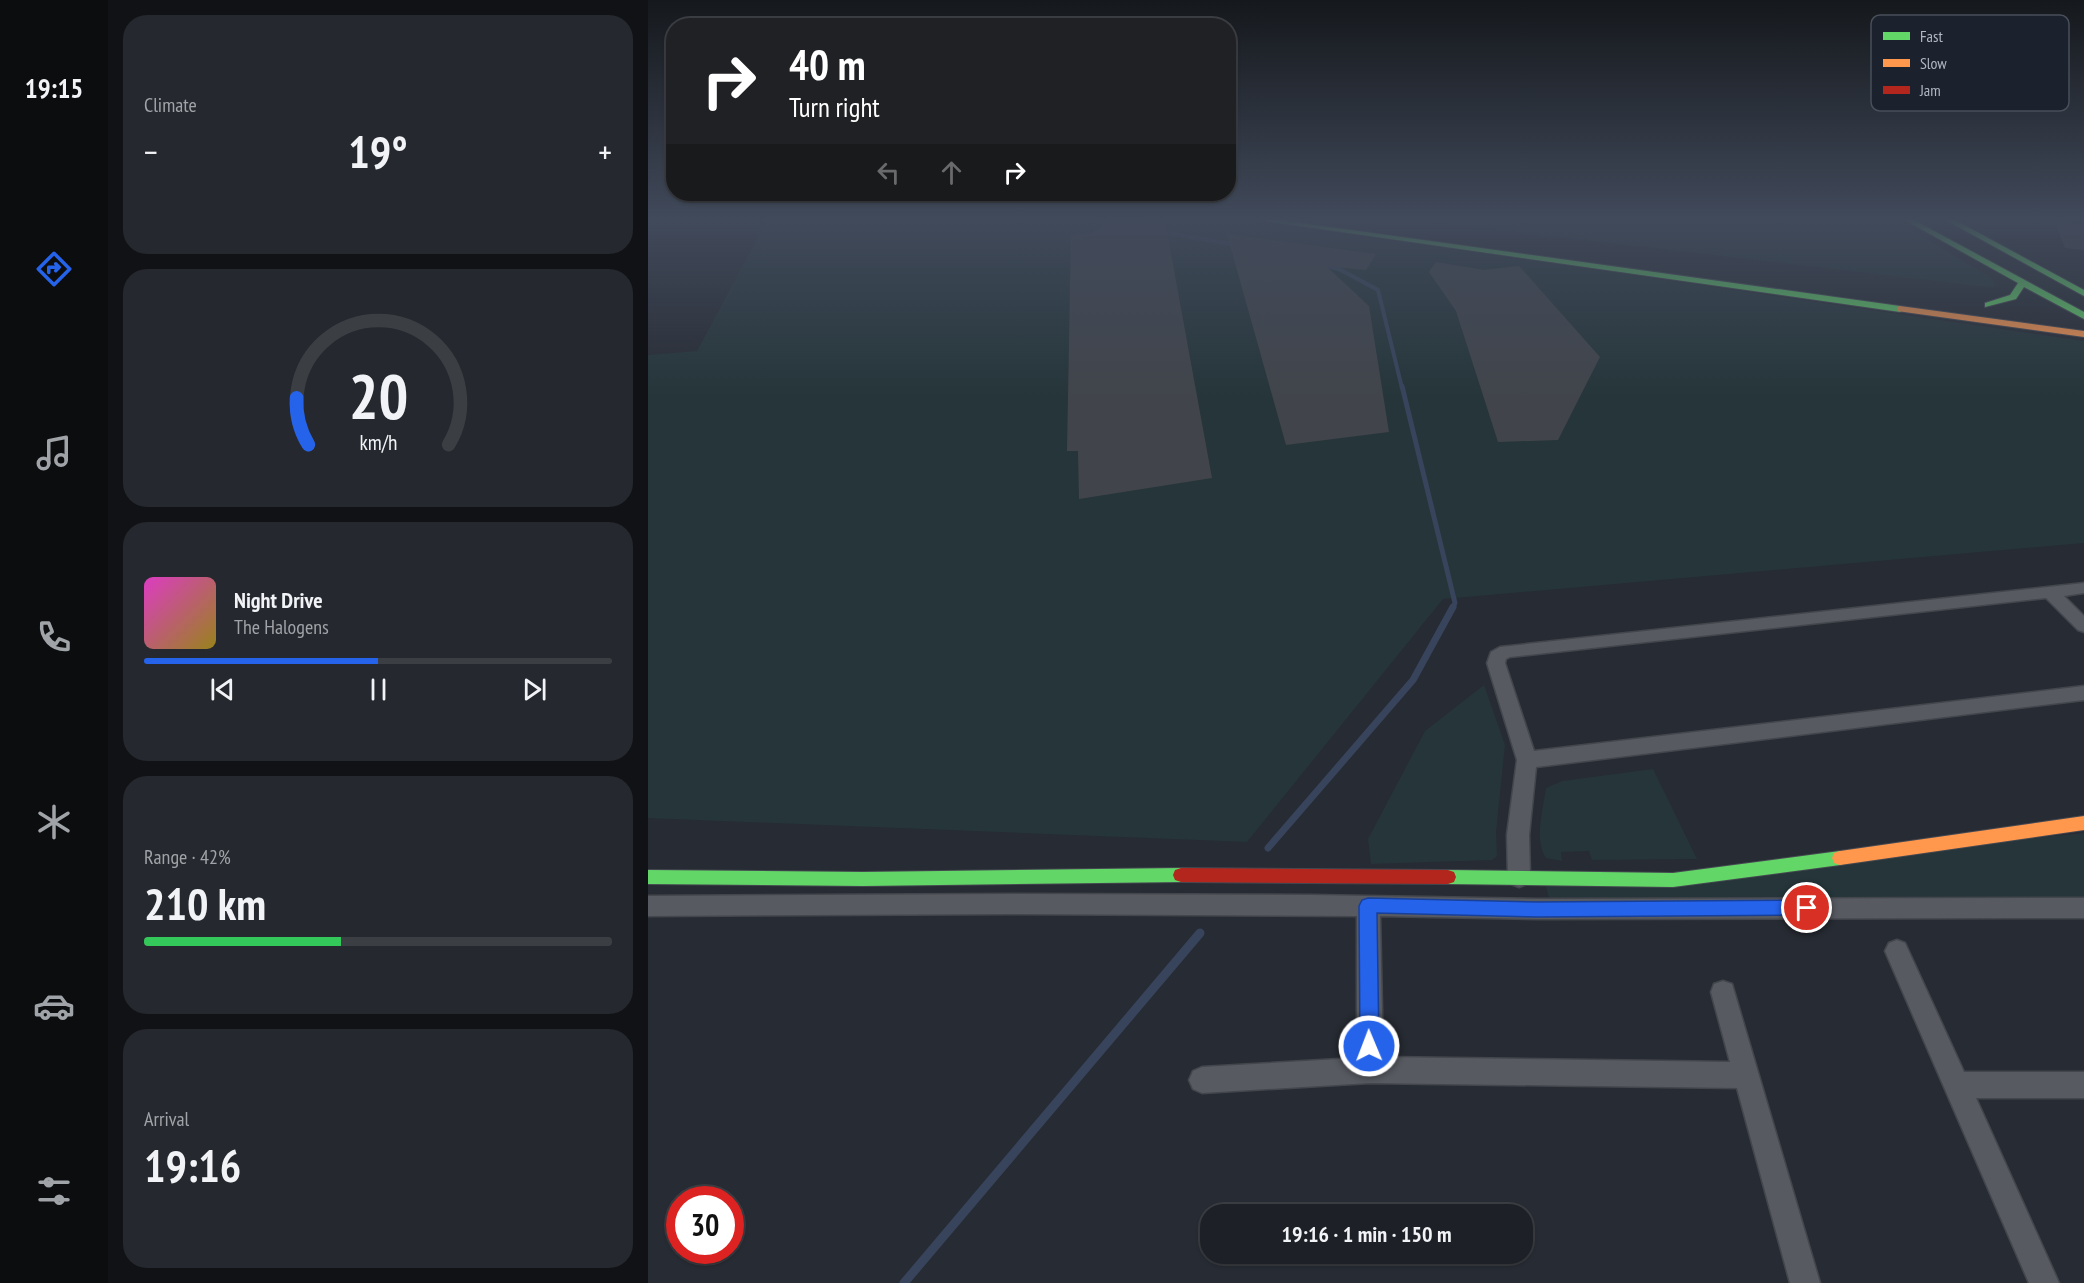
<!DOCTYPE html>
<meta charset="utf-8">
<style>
body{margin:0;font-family:"PT Sans Narrow",sans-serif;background:#25282e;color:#f1f3f6;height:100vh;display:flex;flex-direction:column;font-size:22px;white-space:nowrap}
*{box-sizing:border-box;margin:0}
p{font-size:20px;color:#a0a3a7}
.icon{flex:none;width:33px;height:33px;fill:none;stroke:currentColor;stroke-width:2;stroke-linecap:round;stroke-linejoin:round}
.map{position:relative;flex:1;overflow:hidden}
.details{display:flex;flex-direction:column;gap:15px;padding:15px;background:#101215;width:540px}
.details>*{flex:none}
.guide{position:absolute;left:18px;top:18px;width:570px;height:183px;border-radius:24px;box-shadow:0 2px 4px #0004,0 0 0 2px #3b3e43;background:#202124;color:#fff;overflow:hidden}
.speed{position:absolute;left:18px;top:1186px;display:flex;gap:12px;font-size:30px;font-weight:700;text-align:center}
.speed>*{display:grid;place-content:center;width:78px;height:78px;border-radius:50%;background:#1d2026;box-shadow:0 2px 4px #0004,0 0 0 2px #3b3e43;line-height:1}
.speed .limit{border:9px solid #d22;background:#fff;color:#111}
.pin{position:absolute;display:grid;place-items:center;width:51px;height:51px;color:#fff;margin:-26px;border:3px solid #fff;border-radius:50%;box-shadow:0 2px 6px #0007}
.me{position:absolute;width:66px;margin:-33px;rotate:359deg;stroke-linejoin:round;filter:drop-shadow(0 0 4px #0008)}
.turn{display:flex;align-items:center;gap:21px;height:126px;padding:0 24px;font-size:27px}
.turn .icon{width:78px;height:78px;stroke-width:2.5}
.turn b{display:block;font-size:42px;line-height:51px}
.lanes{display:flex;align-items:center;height:57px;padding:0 24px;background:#0003;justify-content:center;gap:30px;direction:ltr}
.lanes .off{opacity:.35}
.big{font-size:45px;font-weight:700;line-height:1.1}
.details .tile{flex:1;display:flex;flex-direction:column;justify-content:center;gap:9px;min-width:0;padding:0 21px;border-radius:24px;background:#25282e}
.details .dial{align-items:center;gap:0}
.dial svg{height:156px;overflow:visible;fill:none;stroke:#3b3e43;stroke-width:7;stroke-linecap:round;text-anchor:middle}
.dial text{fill:#f1f3f6;stroke:none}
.song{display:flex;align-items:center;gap:18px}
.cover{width:72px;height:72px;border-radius:9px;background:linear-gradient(135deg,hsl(310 70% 55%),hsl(50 70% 35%))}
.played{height:6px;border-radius:3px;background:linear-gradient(90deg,#2563eb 50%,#3b3e43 50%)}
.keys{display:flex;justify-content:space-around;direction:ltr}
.heat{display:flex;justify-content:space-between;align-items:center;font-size:33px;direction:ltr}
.charge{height:9px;border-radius:4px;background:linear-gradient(90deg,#34c759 42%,#3b3e43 0)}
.trip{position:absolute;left:552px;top:1204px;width:333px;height:60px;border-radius:24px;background:#1d2026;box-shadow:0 2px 4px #0004,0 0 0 2px #3b3e43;font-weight:700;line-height:60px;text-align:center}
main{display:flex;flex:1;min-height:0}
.menu{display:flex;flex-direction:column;width:108px;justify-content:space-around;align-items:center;background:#0c0d0f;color:#a0a3a7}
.menu .icon{width:42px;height:42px}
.menu .on{color:#2563eb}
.menu b{font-size:27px;color:#f1f3f6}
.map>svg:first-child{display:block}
.green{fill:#253539}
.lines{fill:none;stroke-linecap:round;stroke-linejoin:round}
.stream-far3{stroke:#37445c;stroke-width:4}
.stream-far2{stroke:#37445c;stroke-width:5}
.stream-far1{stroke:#37445c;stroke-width:7}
.stream{stroke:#37445c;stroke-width:9}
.building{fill:#41454b}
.street-casing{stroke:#43464c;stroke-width:3}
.fast-casing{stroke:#454850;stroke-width:2}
.slow-casing{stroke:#454850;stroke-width:2}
.jam-casing{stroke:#454850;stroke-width:2}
.street{fill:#575a61;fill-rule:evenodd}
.fast{fill:#63d668;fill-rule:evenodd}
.slow{fill:#ff974d;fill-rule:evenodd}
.jam{fill:#b3261e;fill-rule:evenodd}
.route{fill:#2563eb;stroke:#184099;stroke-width:1.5}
.key{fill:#1b222d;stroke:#484f5a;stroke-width:1.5}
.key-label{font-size:16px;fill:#b1b7c4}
</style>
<main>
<nav class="menu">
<b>19:15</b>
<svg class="icon on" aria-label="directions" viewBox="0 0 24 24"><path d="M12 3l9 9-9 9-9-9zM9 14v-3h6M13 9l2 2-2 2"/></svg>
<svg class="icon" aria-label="music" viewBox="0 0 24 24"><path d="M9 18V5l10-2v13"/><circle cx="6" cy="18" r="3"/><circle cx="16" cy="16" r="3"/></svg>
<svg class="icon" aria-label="phone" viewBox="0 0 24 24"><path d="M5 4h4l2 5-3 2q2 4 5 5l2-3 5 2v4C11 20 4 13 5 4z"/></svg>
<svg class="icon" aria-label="climate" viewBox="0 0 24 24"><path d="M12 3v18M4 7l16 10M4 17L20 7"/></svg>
<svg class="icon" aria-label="car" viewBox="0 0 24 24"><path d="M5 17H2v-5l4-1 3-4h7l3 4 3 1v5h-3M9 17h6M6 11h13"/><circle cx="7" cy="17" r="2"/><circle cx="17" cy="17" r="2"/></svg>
<svg class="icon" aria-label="filters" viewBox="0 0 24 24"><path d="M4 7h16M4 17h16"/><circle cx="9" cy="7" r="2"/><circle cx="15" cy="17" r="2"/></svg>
</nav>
<section class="details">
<div class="tile"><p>Climate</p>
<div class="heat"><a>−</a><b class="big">19°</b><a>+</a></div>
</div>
<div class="tile dial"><svg viewBox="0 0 100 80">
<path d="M14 69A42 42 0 1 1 86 69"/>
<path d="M14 69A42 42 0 0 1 8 45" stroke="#2563eb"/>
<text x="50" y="56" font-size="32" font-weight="700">20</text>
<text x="50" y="72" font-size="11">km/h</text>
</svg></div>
<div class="tile">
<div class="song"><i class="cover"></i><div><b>Night Drive</b><p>The Halogens</p></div></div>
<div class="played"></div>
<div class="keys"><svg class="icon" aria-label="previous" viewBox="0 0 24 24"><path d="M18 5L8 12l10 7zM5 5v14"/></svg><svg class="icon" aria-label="pause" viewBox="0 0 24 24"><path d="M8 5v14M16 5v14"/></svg><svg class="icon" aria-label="next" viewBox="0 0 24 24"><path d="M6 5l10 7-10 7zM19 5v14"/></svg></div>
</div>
<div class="tile"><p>Range · 42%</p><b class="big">210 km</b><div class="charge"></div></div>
<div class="tile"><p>Arrival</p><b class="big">19:16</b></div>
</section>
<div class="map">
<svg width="1436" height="1283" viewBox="0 0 1436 1283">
<rect width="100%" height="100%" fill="#272b33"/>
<g class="green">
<path d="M 120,219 L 576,219 L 755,242 L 1436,341 L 1436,543 L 795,599 L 599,842 L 0,818 L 0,355 L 49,351 Z"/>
<path d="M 759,219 L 1245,219 L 1343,278 L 1347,284 L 1345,287 L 1331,286 Z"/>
<path d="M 836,685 L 857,745 L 848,832 L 849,856 L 844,860 L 723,864 L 720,839 L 777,731 Z"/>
<path d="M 1005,769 L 1049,859 L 944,860 L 941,851 L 913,852 L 914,861 L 898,858 C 886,840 895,809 898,788 L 914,781 Z"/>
<path d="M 1436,833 L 1436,899 L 999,898 L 902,902 L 898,886 Z"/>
</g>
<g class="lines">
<g class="stream-far3">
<path d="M 435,219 L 465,224"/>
<path d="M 514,232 L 590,245"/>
<path d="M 675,265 L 691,269 L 730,290 L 754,388"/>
</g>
<path class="stream-far2" d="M 754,386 L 807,603 L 804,609"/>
<path class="stream-far1" d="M 620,848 L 765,680 L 805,607"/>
<path class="stream" d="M 256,1283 L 552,933"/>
</g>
<g class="building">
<path d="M 466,219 L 517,221 L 564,478 L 431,499 L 430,451 L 419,451 L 423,235 L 443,233 Z"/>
<path d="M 1407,222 L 1436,225 L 1436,250 L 1417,248 Z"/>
<path d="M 579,234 L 728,254 L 718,270 L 678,266 L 721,306 L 741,432 L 638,445 Z"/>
<path d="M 788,262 L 836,270 L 871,266 L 952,357 L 910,440 L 850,442 L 808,311 L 781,272 Z"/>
</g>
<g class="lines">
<defs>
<g id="street">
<path d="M 1436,583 L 1436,593 L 1416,596 L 1436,616 L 1436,632 L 1430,630 L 1398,598 L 862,657 L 858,659 L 857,663 L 886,751 L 1436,686 L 1436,700 L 888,767 L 881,835 L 882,877 L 879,884 L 871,887 L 863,884 L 860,877 L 859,835 L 869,760 L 839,663 L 843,652 L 852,647 Z"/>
<path d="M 363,894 L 664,895 L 889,899 L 1436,898 L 1436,918 L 889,919 L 732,916 L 735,1057 L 1082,1062 L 1063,992 L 1066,984 L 1075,981 L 1084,984 L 1172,1283 L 1142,1283 L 1089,1088 L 722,1083 L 554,1093 L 545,1089 L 541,1080 L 545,1071 L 554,1067 L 709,1058 L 709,916 L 363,914 L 0,916 L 0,896 Z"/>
<path d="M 1249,940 L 1257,943 L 1316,1072 L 1436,1072 L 1436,1098 L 1328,1098 L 1411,1283 L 1381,1283 L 1237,951 L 1241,943 Z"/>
</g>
<g id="fast">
<path d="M 602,219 L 624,219 L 1252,306 L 1256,309 L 1252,312 Z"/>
<path d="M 1255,219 L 1264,219 L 1436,312 L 1436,319 L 1376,287 L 1368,299 L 1337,307 L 1337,303 L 1362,295 L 1370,283 Z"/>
<path d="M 1296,219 L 1305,219 L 1436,290 L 1436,296 Z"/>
<path d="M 1192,851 L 1198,853 L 1200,858 L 1198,863 L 1192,865 L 1025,887 L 800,884 L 794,882 L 792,877 L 794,872 L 800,870 L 1025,873 Z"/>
<path d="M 533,868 L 539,870 L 541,875 L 539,880 L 533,882 L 215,886 L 0,884 L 0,870 L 215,872 Z"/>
</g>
<g id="slow">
<path d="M 1252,306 L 1436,331 L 1436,337 L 1249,311 L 1249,307 Z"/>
<path d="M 1436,816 L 1436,830 L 1192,865 L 1186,863 L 1184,858 L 1186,853 L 1192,851 Z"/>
</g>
<path id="jam" d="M 533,868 L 800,870 L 806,872 L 808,877 L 806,882 L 800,884 L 533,882 L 527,880 L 525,875 L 527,870 Z"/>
</defs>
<use href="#street" class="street-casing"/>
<use href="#fast" class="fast-casing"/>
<use href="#slow" class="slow-casing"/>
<use href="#jam" class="jam-casing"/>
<use href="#street" class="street"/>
<use href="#fast" class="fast"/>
<use href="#slow" class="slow"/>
<use href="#jam" class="jam"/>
</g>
<linearGradient id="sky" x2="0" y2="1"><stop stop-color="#15181c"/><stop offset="0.55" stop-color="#414a5b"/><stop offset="1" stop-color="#414a5b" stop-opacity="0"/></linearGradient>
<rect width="1436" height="399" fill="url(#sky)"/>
<path class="route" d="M 720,898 L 889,902 L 1159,900 L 1165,902 L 1168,908 L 1165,913 L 1159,915 L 889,917 L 729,913 L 731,1046 L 728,1053 L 721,1056 L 714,1053 L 712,1046 L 711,906 L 714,900 Z"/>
<rect x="1223" y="15" width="198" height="96" rx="9" class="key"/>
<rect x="1235" y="32" width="27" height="8" fill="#63d668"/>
<rect x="1235" y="59" width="27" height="8" fill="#ff974d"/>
<rect x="1235" y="86" width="27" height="8" fill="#b3261e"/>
<g class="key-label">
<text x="1272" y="42">Fast</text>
<text x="1272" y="69">Slow</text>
<text x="1272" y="96">Jam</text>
</g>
</svg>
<div class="speed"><div class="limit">30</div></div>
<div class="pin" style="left:1159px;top:908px;background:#d93025"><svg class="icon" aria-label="arrive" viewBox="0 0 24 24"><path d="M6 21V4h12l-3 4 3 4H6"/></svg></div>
<svg class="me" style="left:721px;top:1046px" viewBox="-20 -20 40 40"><circle r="17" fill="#2563eb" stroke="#fff" stroke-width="3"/><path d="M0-11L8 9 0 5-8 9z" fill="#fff"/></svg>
<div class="trip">19:16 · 1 min · 150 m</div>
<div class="guide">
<div class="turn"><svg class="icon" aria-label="right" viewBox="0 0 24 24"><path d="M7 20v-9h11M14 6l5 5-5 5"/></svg><div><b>40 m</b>Turn right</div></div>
<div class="lanes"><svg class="icon off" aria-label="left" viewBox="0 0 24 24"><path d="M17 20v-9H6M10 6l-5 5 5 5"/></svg><svg class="icon off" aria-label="ahead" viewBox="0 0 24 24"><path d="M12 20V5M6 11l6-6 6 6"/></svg><svg class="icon" aria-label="right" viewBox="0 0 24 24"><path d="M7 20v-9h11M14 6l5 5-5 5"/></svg></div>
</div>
</div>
</main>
